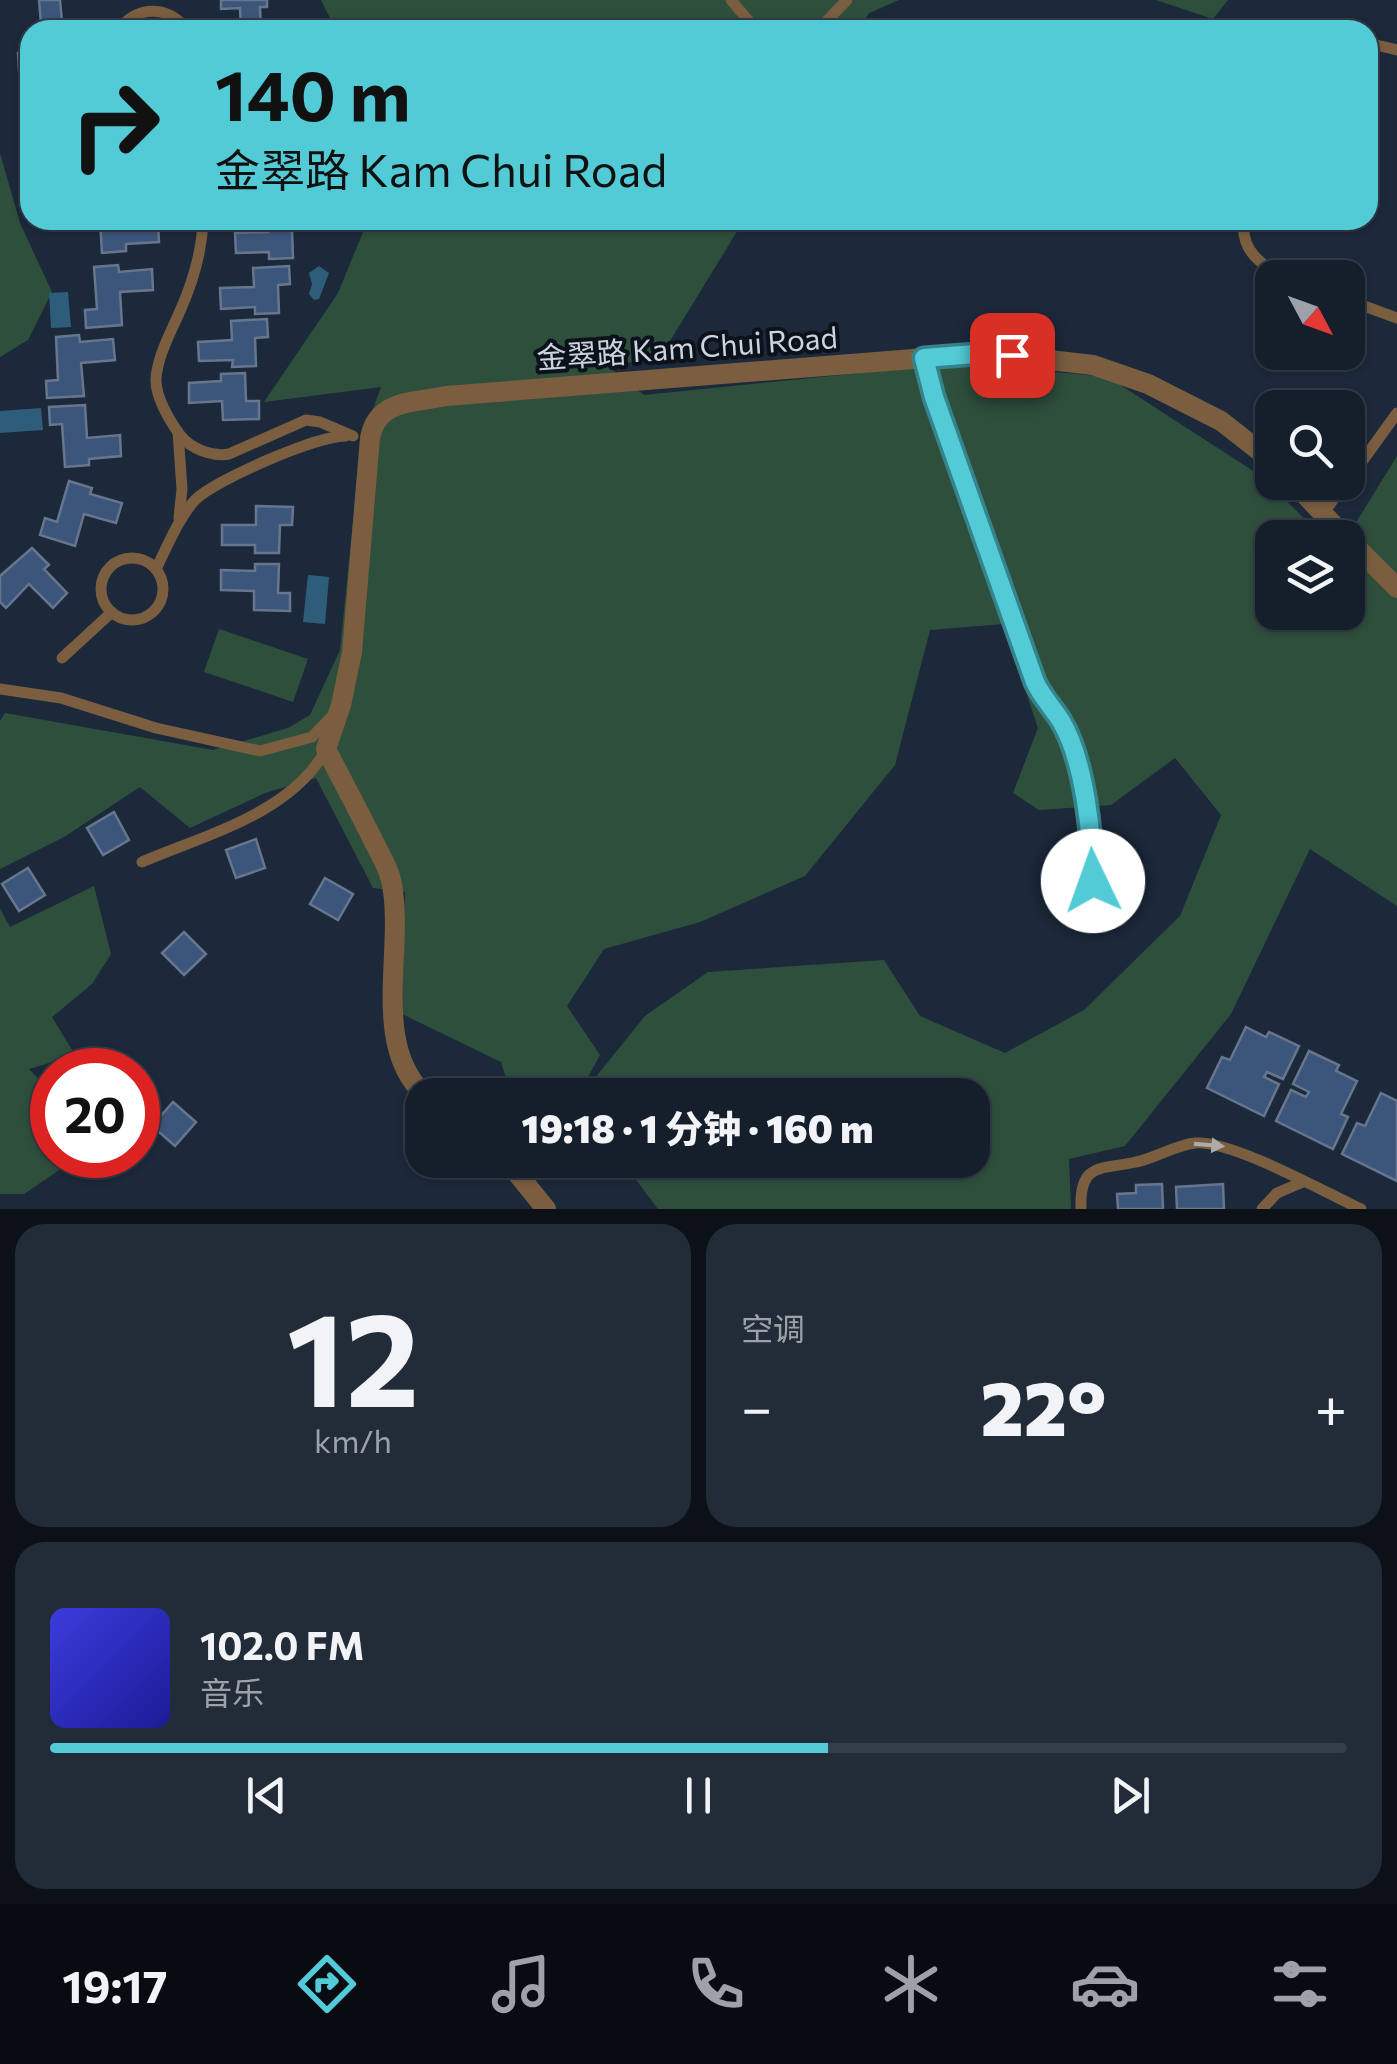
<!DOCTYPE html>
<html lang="zh">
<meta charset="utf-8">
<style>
body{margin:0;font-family:Commissioner,"Noto Sans SC",sans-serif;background:#222c38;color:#f1f3f6;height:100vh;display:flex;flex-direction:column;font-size:38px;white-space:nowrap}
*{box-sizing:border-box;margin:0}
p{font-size:32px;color:#9da2a9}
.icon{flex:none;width:55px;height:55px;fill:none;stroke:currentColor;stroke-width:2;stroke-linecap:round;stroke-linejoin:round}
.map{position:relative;height:1209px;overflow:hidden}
.sheet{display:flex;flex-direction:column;gap:15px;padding:15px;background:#0c1118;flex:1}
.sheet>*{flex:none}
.guide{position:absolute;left:20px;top:20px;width:1358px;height:210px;border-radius:30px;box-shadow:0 2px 8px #0004,0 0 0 2px #343d48;background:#52cbd7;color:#111;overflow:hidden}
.needle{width:65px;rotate:131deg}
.fabs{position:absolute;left:1255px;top:260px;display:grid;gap:20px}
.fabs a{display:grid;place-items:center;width:110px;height:110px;border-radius:20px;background:#151f2c;box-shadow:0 2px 8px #0004,0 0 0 2px #343d48;font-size:50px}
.speed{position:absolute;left:30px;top:1048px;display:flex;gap:20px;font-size:50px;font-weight:700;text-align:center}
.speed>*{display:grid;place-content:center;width:130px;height:130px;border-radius:50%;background:#151f2c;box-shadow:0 2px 8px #0004,0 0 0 2px #343d48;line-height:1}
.speed .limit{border:15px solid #d22;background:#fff;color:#111}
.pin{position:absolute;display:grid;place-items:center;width:85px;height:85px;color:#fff;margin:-42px;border-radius:20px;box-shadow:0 5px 15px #0006}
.me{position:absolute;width:110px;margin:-55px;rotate:357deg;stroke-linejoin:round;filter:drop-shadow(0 0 8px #0008)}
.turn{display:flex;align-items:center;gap:35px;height:210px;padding:0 30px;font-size:45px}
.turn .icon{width:130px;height:130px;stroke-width:2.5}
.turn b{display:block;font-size:70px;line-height:85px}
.big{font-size:75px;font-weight:800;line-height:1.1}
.sheet .card{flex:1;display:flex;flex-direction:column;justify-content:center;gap:15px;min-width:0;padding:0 35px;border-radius:30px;background:#222c38}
.sheet .dial{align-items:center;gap:0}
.dial b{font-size:130px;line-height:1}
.song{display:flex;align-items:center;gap:30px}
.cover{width:120px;height:120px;border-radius:15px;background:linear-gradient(135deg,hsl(240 70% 55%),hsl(240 70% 35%))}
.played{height:10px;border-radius:5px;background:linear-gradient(90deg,#52cbd7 60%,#343d48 60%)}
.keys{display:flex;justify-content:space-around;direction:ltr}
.heat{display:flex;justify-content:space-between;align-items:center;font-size:55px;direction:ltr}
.sheet .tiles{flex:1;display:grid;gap:15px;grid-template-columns:1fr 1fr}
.card:last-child{grid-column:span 2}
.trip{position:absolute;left:405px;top:1078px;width:585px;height:100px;border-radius:30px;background:#151f2c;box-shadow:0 2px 8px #0004,0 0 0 2px #343d48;font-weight:800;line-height:100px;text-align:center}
.tabs{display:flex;height:160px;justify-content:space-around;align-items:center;background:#080c12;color:#9da2a9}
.tabs .icon{width:70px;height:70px}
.tabs .active{color:#52cbd7}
.tabs b{font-size:45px;color:#f1f3f6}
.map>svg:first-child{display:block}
.green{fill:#2f4f3d}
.water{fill:#2e5d7a}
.building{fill:#3c557b;stroke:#67768d;stroke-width:2.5}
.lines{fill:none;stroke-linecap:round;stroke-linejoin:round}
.lane{stroke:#7b5e40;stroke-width:11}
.street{stroke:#7b5e40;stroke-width:20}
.oneway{fill:#afaba8}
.route-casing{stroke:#35848c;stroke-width:25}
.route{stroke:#52cbd7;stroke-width:18}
.labels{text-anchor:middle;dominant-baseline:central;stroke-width:8;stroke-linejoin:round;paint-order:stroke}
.street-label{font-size:30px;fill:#cbd4e0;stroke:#0c111a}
</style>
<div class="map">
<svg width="1397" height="1209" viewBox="0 0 1397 1209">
<rect width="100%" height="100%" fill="#1c293b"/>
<g class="green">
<path d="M 321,0 L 899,0 L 869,13 L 859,30 L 336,30 Z"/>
<path d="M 1156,0 L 1228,0 L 1213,19 Z"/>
<path d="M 0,153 L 20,223 L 52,292 L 28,340 L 0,357 Z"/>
<path d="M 368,220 L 744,220 L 659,359 L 606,365 L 644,395 L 959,363 L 1108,377 L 1261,476 L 1323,537 L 1272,538 L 1272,612 L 1348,612 L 1347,537 L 1397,456 L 1397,906 L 1310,849 L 1231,1014 L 1125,1146 L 1069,1159 L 1071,1209 L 658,1209 L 621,1160 L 972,1160 L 972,1095 L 618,1095 L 595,1078 L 645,1016 L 708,972 L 884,960 L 920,1016 L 1005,1053 L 1084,1010 L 1180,916 L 1221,815 L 1175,758 L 1111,805 L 1039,810 L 1013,793 L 1038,728 L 1003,624 L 930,630 L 895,765 L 805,876 L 700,922 L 604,949 L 567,1006 L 600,1055 L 578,1095 L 511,1095 L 501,1062 L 402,1014 L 405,892 L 373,888 L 316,778 L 265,793 L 190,828 L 140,787 L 64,837 L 0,869 L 0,721 L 5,713 L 213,750 L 288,728 L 310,715 L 340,650 L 361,442 L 381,387 L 264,402 L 338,293 Z"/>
<path d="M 219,629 L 308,659 L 293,702 L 204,672 Z"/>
<path d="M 94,886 L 111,954 L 92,984 L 52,1017 L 75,1055 L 29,1069 L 52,1093 L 52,1155 L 81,1155 L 24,1194 L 0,1194 L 0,909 L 10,927 Z"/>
</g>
<g class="water">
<path d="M 319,266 L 329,273 L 319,299 L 314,300 L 309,294 L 312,284 L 309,273 Z"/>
<path d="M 68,292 L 71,327 L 51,328 L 49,293 Z"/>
<path d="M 41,408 L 43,430 L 0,433 L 0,411 Z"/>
<path d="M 308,575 L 329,577 L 325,624 L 303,622 Z"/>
</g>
<g class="building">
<path d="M 39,0 L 60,0 L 62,22 L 41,24 Z"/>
<path d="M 221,0 L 267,0 L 267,7 L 260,7 L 261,30 L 241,30 L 240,8 L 221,9 Z"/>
<path d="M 18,53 L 30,53 L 30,71 L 19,71 Z"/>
<path d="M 100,220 L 124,220 L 125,223 L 158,221 L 159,242 L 126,244 L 126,251 L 102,253 Z"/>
<path d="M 268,220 L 304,220 L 305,229 L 292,229 L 293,258 L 269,259 L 269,252 L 236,253 L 235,233 L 268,232 Z"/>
<path d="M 118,265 L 119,272 L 152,269 L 153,290 L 120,292 L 122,325 L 86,328 L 85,310 L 97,309 L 94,267 Z"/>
<path d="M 289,266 L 290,284 L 278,285 L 279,313 L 255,314 L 255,307 L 221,309 L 220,288 L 254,287 L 253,268 Z"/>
<path d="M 267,319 L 268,337 L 255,338 L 256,366 L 232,367 L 233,360 L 199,361 L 198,342 L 232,340 L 231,321 Z"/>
<path d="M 79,335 L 80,342 L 113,339 L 115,360 L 81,363 L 84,396 L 47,398 L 46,381 L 58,380 L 56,337 Z"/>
<path d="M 245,373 L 246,401 L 259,401 L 259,419 L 223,420 L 222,401 L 189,403 L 189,383 L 221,381 L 221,374 Z"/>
<path d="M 85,405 L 87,438 L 120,435 L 121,456 L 89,459 L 89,465 L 65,467 L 62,424 L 50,425 L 49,407 Z"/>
<path d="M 69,481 L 92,488 L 90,494 L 122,503 L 116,523 L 84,514 L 75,546 L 40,535 L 45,518 L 57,522 Z"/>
<path d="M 256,506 L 293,507 L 292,525 L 280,525 L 279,553 L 255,553 L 255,545 L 222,545 L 222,525 L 256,525 Z"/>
<path d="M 32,548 L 49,565 L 44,569 L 67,593 L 53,608 L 29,584 L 6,608 L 0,602 L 0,576 Z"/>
<path d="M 255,564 L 279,564 L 278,593 L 290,593 L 290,611 L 254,610 L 254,591 L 221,590 L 221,570 L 255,571 Z"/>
<path d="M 114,812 L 129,840 L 103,855 L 87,828 Z"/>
<path d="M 256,839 L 265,868 L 236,878 L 226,850 Z"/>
<path d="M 28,868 L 45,895 L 19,911 L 2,884 Z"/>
<path d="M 325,878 L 353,894 L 338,920 L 310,904 Z"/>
<path d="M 184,932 L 206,954 L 184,975 L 162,953 Z"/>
<path d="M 1246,1027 L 1266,1037 L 1269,1032 L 1299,1046 L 1283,1079 L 1267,1072 L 1264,1077 L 1279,1084 L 1264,1116 L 1207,1088 L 1222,1057 L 1230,1060 Z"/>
<path d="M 1309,1051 L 1339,1065 L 1336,1071 L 1357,1081 L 1341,1114 L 1348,1117 L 1333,1149 L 1276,1121 L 1291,1090 L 1306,1097 L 1309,1092 L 1293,1084 Z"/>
<path d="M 1381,1093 L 1397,1101 L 1397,1181 L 1342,1154 L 1357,1123 L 1365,1126 Z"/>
<path d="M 173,1102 L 196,1122 L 175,1146 L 152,1126 Z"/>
<path d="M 1162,1184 L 1163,1209 L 1118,1209 L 1117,1194 L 1136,1193 L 1136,1185 Z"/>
<path d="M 1223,1184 L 1224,1209 L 1177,1209 L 1176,1187 Z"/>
</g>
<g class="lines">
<g class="lane">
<path d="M 731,0 L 753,26 L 762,30"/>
<path d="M 119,30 C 136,5 169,5 187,30"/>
<path d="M 818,30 L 847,0"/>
<path d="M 1368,43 L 1397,50"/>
<path d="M 203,220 C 202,252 193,282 180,311 C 171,332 158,355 156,378 C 155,396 169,420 180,435 C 191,449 212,457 229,454 L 306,420 L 320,422 L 353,436"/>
<path d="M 1244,220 C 1240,251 1262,267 1289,278"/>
<path d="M 1348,300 L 1397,318"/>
<path d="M 923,358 L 934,397 L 1035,682 C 1042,697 1053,708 1061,722 C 1089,769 1097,856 1088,909"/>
<path d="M 178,432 L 182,489 L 179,518"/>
<path d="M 1348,481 L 1397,413"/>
<path d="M 1323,514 L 1346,482"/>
<circle cx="132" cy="589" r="31"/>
<path d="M 156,569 C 167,547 178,519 195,500 C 215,480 318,435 346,436"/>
<path d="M 62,658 L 112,612"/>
<path d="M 0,689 L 61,698 L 156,728 L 260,751 L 312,737 L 332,716"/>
<path d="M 142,862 C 205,835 290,814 326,750"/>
<path d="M 1081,1209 C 1079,1161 1103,1170 1136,1162 C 1155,1158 1176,1145 1195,1143 C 1232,1140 1324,1192 1361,1209"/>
<path d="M 1262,1209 L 1277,1193 L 1303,1182"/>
</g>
<g class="street">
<path d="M 1293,482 L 1346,538"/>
<path d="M 1348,539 L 1397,588"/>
<path d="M 425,1095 C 369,1044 406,946 391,880 C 388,866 378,851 372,838 C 357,808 341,778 326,749 L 341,705 L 352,652 L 370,438 C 377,399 414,403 446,396 L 989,353 L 1093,365 L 1148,384 L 1221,421 L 1272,461"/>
<path d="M 501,1160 L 516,1172 L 546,1209"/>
</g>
</g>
<defs><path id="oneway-solid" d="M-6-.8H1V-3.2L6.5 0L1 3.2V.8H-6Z" transform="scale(2.5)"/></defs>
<use class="oneway" href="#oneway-solid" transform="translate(1209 1145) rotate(5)"/>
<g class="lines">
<defs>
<path id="route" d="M 1012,355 L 989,353 L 924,358 L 934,397 L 1035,682 C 1042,697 1053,708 1061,721 C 1085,761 1092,836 1093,881"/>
</defs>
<use href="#route" class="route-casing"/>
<use href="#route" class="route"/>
</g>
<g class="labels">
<g class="street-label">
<text transform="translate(687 346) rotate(-4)">金翠路 Kam Chui Road</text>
</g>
</g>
</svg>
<div class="fabs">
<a><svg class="needle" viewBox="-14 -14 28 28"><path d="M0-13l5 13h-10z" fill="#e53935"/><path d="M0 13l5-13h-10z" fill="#9da2a9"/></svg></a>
<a><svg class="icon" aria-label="search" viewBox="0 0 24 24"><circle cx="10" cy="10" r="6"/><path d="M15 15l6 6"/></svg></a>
<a><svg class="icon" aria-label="layers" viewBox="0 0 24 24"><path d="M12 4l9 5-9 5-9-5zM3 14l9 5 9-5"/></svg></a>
</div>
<div class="speed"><div class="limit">20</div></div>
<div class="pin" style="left:1012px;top:355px;background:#d93025"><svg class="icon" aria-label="arrive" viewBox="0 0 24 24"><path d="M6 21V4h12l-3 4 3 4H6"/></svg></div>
<svg class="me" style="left:1093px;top:881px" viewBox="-20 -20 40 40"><circle r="19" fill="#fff"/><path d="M0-13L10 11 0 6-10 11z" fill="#52cbd7"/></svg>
<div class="trip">19:18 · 1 分钟 · 160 m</div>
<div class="guide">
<div class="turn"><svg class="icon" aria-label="right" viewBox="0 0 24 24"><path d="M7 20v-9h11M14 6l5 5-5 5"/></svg><div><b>140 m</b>金翠路 Kam Chui Road</div></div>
</div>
</div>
<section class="sheet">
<div class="tiles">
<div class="card dial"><b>12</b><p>km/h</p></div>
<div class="card"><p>空调</p>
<div class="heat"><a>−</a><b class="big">22°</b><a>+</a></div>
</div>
<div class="card">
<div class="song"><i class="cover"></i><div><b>102.0 FM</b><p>音乐</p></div></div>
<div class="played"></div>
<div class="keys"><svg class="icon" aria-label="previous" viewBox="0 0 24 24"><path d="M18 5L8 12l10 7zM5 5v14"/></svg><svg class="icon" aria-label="pause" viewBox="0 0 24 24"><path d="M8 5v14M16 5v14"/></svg><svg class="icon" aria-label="next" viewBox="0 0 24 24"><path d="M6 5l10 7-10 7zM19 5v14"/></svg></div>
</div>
</div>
</section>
<nav class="tabs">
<b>19:17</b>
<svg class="icon active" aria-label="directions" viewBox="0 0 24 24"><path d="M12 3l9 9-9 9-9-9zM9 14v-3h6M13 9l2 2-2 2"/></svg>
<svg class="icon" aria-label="music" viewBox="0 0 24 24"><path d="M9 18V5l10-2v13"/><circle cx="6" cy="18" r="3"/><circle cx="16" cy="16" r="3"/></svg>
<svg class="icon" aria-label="phone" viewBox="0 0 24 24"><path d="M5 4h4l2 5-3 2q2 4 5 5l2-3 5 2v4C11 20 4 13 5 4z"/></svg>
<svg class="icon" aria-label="climate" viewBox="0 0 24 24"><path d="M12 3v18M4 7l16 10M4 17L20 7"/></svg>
<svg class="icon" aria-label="car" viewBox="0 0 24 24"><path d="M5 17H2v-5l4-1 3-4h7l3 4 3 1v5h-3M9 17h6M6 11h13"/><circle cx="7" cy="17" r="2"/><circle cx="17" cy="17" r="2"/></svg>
<svg class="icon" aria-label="filters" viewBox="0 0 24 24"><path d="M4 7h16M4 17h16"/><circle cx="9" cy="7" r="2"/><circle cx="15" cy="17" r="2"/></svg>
</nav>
